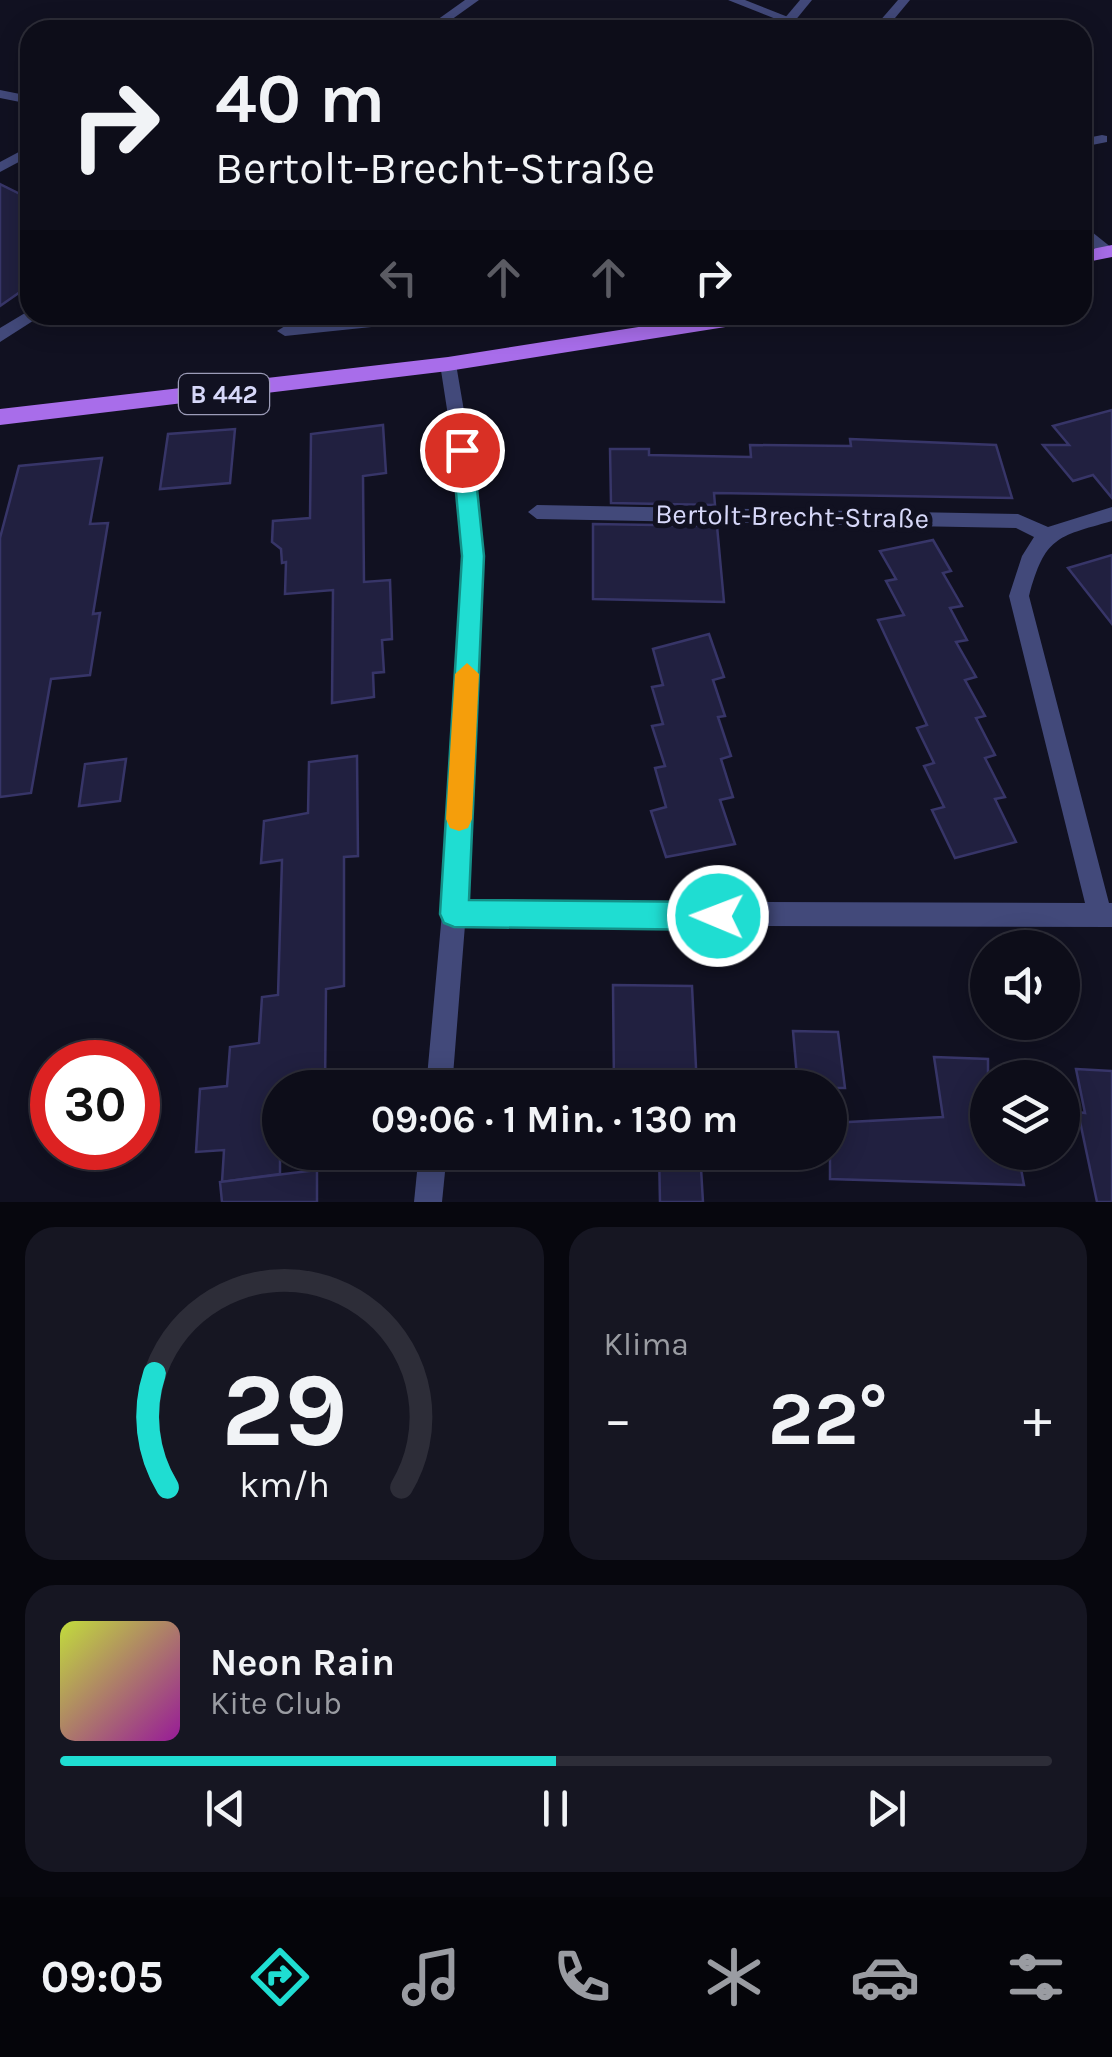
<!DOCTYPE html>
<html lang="de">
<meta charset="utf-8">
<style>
body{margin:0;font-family:Karla,sans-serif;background:#161622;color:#f1f3f6;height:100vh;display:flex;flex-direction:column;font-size:38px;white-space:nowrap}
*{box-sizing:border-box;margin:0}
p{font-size:32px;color:#9a9ca2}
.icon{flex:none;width:55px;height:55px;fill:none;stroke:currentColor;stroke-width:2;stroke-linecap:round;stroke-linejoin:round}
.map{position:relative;height:1202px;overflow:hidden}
.panel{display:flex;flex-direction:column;gap:25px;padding:25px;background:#07070e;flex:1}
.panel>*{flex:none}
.top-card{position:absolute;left:20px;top:20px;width:1072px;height:305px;border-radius:30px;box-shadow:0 5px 25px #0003,0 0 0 2px #2d2d38;background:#0d0d19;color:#f1f3f6;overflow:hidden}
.controls{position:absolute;left:970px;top:930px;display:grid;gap:20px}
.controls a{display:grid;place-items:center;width:110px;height:110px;border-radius:50%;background:#0d0d19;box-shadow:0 5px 25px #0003,0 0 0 2px #2d2d38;font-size:50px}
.speed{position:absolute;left:30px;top:1040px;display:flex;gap:20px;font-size:50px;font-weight:700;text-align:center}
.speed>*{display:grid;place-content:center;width:130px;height:130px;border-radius:50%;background:#0d0d19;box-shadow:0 5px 25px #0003,0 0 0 2px #2d2d38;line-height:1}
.speed .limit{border:15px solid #d22;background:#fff;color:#111}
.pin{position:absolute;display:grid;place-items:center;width:85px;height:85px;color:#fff;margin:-42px;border:5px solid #fff;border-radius:50%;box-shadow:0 2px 10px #0007}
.me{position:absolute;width:110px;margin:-55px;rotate:271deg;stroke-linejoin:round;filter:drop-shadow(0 0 8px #0008)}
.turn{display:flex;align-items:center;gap:35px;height:210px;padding:0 30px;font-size:45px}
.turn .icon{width:130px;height:130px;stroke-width:2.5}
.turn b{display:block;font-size:70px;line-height:85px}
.lanes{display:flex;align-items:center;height:95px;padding:0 30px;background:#0003;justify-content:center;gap:50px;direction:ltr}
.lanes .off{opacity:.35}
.big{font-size:75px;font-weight:700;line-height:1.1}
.panel .widget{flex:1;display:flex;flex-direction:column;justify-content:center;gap:15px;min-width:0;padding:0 35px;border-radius:30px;background:#161622}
.panel .dial{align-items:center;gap:0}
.dial svg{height:260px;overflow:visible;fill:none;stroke:#2d2d38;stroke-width:7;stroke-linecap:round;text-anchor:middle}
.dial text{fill:#f1f3f6;stroke:none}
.song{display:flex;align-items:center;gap:30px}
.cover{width:120px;height:120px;border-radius:15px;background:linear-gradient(135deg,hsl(70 70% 55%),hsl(300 70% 35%))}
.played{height:10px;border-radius:5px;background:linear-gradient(90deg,#1fddd2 50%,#2d2d38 50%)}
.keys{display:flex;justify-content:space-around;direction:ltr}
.heat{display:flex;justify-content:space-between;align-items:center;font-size:55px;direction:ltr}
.panel .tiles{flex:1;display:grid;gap:25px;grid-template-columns:1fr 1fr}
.widget:last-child{grid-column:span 2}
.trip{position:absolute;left:262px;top:1070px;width:585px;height:100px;border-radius:50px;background:#0d0d19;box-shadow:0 5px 25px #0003,0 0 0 2px #2d2d38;font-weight:700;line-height:100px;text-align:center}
.dock{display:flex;height:160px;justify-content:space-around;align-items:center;background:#05050a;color:#9a9ca2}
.dock .icon{width:70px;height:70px}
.dock .current{color:#1fddd2}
.dock b{font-size:45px;color:#f1f3f6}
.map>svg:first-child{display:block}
.building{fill:#212040;stroke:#373568;stroke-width:2.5}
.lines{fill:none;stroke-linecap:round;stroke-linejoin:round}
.service{fill:#42497a;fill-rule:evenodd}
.minor{fill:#42497a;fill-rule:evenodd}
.primary{fill:#a86dea;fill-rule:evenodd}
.route{fill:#1fddd2;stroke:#149088;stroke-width:2.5}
.slow{fill:#f59e0b}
.labels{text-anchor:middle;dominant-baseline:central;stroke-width:10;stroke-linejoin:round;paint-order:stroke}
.shield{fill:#111121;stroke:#9c9cb8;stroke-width:2.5}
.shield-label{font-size:25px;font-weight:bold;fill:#d7d8f9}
.street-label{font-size:28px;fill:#d7d8f9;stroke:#111121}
</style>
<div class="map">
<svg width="1112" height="1202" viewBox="0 0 1112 1202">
<rect width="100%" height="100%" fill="#111121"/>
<g class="building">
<path d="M 0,184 L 30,199 L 30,285 L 0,306 Z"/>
<path d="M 1112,410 L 1112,498 L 1093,475 L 1073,481 L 1043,445 L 1069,445 L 1053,426 Z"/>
<path d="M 383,425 L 386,473 L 363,476 L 364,582 L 390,580 L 392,639 L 382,640 L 384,672 L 373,673 L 374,697 L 332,703 L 333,590 L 285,594 L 286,562 L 282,563 L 281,549 L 272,542 L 273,521 L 310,518 L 311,434 Z"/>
<path d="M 235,429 L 230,483 L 160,489 L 168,434 Z"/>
<path d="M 850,439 L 996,445 L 1012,498 L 714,493 L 715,505 L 611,503 L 610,449 L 649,449 L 649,455 L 751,457 L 750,445 L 851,446 Z"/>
<path d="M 102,458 L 90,524 L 108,523 L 93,614 L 100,613 L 90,675 L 51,679 L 31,793 L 0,797 L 0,538 L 19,466 Z"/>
<path d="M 593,524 L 717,526 L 724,602 L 593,599 Z"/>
<path d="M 933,540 L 951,571 L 943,573 L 962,606 L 950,608 L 967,640 L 956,642 L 976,677 L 965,680 L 985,716 L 976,718 L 995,755 L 985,758 L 1005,797 L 995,799 L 1016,842 L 955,858 L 932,810 L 944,807 L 924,766 L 934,763 L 917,728 L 927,725 L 878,620 L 904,615 L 886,581 L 896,579 L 880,551 Z"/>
<path d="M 1112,555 L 1112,624 L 1068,568 Z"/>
<path d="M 709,634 L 724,677 L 713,680 L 725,716 L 718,717 L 731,756 L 721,759 L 733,797 L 720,800 L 735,844 L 666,857 L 651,811 L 666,807 L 655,768 L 665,766 L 652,726 L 663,724 L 652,687 L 663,685 L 653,649 Z"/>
<path d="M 357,756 L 358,856 L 344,857 L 344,986 L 326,989 L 325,1088 L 280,1088 L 280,1174 L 222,1182 L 224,1150 L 196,1152 L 200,1089 L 227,1086 L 230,1047 L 259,1043 L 262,997 L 278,995 L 282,860 L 261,863 L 264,821 L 308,813 L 309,762 Z"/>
<path d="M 126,759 L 120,801 L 79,806 L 85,764 Z"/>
<path d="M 613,985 L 692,986 L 697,1088 L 614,1088 Z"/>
<path d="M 793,1031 L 838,1032 L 845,1088 L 798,1088 Z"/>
<path d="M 934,1057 L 988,1059 L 988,1152 L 1018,1152 L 1024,1185 L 830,1179 L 830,1123 L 943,1117 Z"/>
<path d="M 1076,1069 L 1112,1071 L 1112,1202 L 1097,1202 L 1078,1112 L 1085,1113 Z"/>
<path d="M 659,1152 L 700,1152 L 703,1202 L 660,1202 Z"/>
<path d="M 317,1170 L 317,1202 L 222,1202 L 220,1182 Z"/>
</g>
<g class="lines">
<g class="service">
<path d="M 800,0 L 812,0 L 794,22 L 786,22 L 784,19 Z"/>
<path d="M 898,0 L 910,0 L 885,30 L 872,30 Z"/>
<path d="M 1102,135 L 1107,136 L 1107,142 L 1082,147 L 1082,139 Z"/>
<path d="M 387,315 L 447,315 L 439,320 L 285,336 L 277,331 L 285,326 Z"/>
</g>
<g class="minor">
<path d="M 465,0 L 479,0 L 437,30 L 423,30 Z"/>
<path d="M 728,0 L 745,0 L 821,30 L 804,30 Z"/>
<path d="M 0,90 L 30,96 L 30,104 L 0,98 Z"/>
<path d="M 30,146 L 30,156 L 0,172 L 0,162 Z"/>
<path d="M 1082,224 L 1112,248 L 1112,255 L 1102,255 L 1082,237 Z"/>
<path d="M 30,310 L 30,315 L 38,315 L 36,319 L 0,342 L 0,328 Z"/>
<path d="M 448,358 L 456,364 L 477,487 L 483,556 L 467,901 L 1085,903 L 1009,596 L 1022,556 L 1034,537 L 1016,528 L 537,519 L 528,512 L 537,505 L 1018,514 L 1048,527 L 1112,507 L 1112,521 C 1056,537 1045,537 1029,596 L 1109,903 L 1112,903 L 1112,927 L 465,925 L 452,1088 L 426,1088 L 442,913 L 463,556 L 459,487 L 440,364 Z"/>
<path d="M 419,1152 L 447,1152 L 442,1202 L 414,1202 Z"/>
</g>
<g class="primary">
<path d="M 1112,245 L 1112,257 L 1082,263 L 1082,251 Z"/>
<path d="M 715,315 L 767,315 L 757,322 L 448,371 L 0,425 L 0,409 L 448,357 Z"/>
</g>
</g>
<path class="route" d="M 462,442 L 473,450 L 484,556 L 469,900 L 718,902 L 727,906 L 731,916 L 727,926 L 718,930 L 454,927 L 444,923 L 440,914 L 462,556 L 452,450 Z"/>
<path class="slow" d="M 467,663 L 479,674 L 472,819 L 468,828 L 459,831 L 450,828 L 446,819 L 455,674 Z"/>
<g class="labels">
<rect class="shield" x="179" y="374" width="90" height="40" rx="8"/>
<g class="shield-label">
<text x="224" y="394">B 442</text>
</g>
<g class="street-label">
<text transform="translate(792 516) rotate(1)">Bertolt-Brecht-Straße</text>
</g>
</g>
</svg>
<div class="controls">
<a><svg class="icon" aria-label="sound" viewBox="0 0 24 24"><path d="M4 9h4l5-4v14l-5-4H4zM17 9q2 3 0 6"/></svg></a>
<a><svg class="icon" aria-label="layers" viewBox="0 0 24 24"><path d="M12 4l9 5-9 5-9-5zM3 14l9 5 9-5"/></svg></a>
</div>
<div class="speed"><div class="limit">30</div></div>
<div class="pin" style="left:462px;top:450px;background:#d93025"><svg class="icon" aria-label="arrive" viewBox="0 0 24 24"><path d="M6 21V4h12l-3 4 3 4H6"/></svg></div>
<svg class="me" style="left:718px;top:916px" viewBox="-20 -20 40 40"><circle r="17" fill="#1fddd2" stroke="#fff" stroke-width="3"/><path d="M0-11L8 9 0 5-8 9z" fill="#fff"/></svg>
<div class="trip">09:06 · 1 Min. · 130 m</div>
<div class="top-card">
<div class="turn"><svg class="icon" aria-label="right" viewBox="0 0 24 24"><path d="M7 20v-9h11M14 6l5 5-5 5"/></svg><div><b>40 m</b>Bertolt-Brecht-Straße</div></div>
<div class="lanes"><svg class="icon off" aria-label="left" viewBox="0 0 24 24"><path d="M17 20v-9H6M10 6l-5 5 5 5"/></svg><svg class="icon off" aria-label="ahead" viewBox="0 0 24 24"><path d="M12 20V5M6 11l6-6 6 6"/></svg><svg class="icon off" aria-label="ahead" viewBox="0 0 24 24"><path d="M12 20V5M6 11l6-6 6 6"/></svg><svg class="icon" aria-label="right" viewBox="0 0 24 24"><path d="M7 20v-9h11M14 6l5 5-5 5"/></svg></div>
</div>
</div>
<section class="panel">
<div class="tiles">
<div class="widget dial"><svg viewBox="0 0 100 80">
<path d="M14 69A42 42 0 1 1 86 69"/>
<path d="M14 69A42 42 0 0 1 10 34" stroke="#1fddd2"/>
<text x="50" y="56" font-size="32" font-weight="700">29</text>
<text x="50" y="72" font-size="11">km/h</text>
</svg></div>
<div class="widget"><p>Klima</p>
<div class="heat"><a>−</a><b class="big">22°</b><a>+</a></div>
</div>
<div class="widget">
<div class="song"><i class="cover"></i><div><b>Neon Rain</b><p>Kite Club</p></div></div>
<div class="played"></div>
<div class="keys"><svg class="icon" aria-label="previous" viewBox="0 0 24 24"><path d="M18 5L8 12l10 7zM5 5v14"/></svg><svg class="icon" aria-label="pause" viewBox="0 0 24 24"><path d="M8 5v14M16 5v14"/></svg><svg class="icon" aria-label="next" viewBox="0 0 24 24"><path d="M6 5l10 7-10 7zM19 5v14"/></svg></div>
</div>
</div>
</section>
<nav class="dock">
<b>09:05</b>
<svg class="icon current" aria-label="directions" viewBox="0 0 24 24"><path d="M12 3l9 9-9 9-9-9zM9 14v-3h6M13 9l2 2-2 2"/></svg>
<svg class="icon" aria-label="music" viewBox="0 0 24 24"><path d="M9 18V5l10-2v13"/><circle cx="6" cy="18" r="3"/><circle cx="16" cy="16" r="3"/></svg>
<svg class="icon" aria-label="phone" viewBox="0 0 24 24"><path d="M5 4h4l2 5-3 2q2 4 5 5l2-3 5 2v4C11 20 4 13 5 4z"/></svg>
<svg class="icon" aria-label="climate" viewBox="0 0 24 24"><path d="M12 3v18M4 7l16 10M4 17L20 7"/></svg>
<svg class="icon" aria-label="car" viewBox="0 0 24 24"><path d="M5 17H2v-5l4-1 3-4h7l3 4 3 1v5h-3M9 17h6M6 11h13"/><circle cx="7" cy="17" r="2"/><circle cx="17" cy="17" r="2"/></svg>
<svg class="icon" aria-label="filters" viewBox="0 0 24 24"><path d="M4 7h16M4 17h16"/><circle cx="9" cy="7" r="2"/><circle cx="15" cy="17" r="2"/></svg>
</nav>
